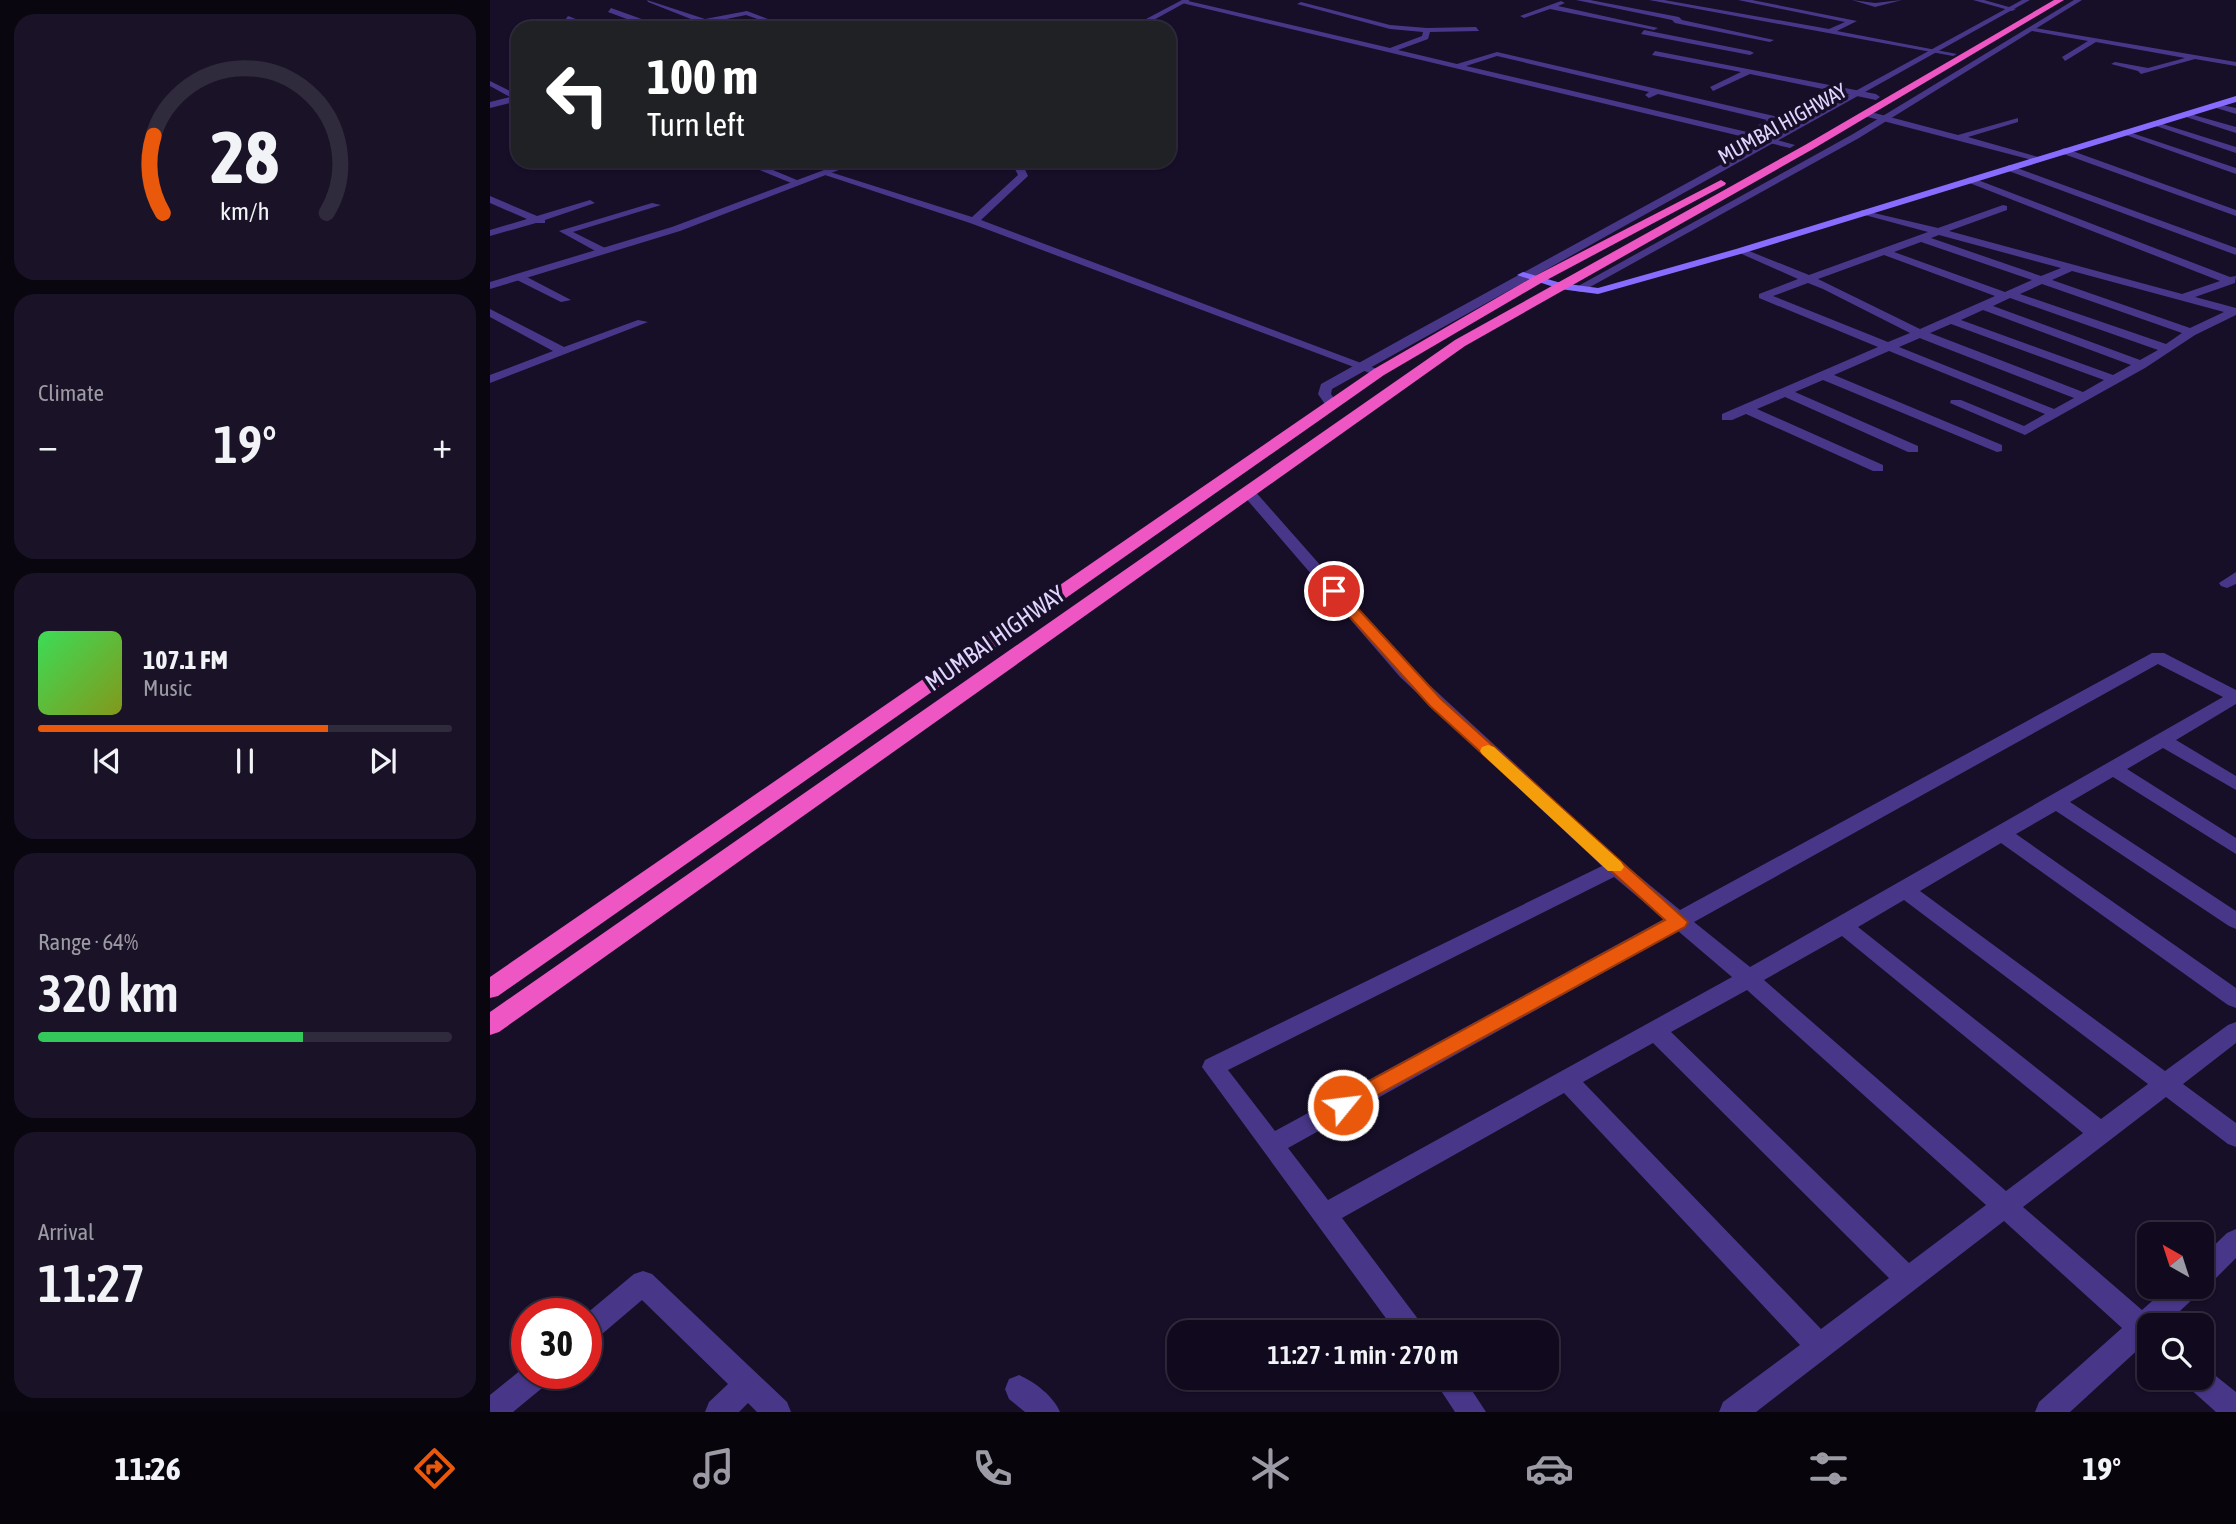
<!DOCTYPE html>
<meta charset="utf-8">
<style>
body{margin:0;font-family:"Asap Condensed",sans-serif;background:#1a1327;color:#f1f3f6;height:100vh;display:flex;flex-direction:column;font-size:26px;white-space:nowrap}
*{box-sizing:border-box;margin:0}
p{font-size:23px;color:#9c9aa4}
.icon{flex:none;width:38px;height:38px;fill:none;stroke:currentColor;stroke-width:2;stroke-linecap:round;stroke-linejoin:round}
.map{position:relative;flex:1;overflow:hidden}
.side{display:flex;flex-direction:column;gap:14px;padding:14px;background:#090610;width:490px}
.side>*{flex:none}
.banner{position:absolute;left:21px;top:21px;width:665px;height:147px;border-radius:21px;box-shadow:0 2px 5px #0004,0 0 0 2px #302b3c;background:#202124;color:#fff;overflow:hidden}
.needle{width:46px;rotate:321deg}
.tools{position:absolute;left:1647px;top:1222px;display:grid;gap:14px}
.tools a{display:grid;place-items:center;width:77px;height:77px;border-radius:14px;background:#110a1e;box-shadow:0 2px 5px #0004,0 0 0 2px #302b3c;font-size:35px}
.speed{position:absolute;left:21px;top:1298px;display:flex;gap:14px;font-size:35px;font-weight:700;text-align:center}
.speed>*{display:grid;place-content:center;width:91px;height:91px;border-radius:50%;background:#110a1e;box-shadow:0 2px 5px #0004,0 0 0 2px #302b3c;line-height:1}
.speed .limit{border:10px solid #d22;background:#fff;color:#111}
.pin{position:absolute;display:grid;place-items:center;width:60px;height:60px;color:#fff;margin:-30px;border:4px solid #fff;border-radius:50%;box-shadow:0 2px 7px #0007}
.me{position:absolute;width:77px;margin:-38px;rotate:61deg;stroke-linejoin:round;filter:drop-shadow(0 0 5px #0008)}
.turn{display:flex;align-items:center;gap:24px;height:147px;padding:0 21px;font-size:32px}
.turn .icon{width:91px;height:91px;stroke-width:2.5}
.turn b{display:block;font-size:49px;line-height:60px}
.big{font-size:52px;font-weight:600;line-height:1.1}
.side .tile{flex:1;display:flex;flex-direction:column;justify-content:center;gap:10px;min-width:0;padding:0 24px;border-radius:21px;background:#1a1327}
.side .dial{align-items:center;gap:0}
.dial svg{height:182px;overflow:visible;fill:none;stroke:#302b3c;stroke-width:7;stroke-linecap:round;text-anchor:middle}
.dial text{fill:#f1f3f6;stroke:none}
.song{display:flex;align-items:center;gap:21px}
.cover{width:84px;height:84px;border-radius:10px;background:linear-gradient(135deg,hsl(130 70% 55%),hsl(70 70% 35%))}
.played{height:7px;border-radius:4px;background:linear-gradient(90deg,#ea580c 70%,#302b3c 70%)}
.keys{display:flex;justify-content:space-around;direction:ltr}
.heat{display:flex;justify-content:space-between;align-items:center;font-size:38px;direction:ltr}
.charge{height:10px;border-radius:5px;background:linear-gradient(90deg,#34c759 64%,#302b3c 0)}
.trip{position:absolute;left:677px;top:1320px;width:392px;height:70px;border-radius:21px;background:#110a1e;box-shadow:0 2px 5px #0004,0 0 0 2px #302b3c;font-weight:600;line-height:70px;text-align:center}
.dock{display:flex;height:112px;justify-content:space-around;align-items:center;background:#07040c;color:#9c9aa4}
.dock .icon{width:49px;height:49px}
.dock .current{color:#ea580c}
.dock b{font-size:32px;color:#f1f3f6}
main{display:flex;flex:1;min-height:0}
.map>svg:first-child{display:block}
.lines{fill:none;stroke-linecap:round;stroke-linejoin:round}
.minor{fill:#483789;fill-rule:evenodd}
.tertiary{fill:#483789;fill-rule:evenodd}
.secondary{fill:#886cff;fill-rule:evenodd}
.trunk{fill:#ee56c3;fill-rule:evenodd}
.route{fill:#ea580c;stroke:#983908;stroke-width:2}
.slow{fill:#f59e0b}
.labels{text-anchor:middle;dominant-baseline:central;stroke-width:7;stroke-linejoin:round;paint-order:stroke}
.far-street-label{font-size:21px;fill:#e1d5ff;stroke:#170e28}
.street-label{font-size:24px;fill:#e1d5ff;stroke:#170e28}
</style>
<main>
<section class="side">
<div class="tile dial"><svg viewBox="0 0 100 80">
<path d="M14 69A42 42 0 1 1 86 69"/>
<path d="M14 69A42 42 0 0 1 10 35" stroke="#ea580c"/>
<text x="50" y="56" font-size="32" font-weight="700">28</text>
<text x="50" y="72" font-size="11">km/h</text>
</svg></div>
<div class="tile"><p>Climate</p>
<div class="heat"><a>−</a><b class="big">19°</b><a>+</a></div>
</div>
<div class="tile">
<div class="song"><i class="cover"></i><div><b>107.1 FM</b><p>Music</p></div></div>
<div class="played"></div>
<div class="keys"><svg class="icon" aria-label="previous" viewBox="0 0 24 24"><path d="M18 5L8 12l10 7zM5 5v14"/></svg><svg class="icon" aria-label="pause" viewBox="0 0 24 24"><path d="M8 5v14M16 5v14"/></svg><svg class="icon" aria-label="next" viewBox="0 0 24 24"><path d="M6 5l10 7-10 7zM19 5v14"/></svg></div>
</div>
<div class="tile"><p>Range · 64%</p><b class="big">320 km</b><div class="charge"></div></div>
<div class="tile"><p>Arrival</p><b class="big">11:27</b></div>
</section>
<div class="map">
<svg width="1746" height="1412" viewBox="0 0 1746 1412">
<rect width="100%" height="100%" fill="#170e28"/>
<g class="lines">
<g class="minor">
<path d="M 157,0 L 215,19 L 257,11 L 283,21 L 279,23 L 256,15 L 192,28 L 177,28 L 206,21 L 158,2 Z"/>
<path d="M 694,0 L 900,48 L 932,36 L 933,32 L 900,29 L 807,4 L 811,2 L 900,25 L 937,28 L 986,27 L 989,31 L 940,32 L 938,39 L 908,50 L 967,64 L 1007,52 L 1284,116 L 1288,119 L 1287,121 L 1266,134 L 1305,145 L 1300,148 L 692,3 ZM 1007,56 L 1159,92 L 1155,95 L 1159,98 L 1168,94 L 1277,120 L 1257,132 L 976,66 Z"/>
<path d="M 1086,0 L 1100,0 L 1189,17 L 1192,20 L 1284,40 L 1280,42 L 1185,23 L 1182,20 Z"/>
<path d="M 1159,0 L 1174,0 L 1339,29 L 1355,22 L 1248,0 L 1262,0 L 1367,21 L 1347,31 L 1467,54 L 1463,56 Z"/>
<path d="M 1362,0 L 1385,3 L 1412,0 L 1385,7 Z"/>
<path d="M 1483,0 L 1494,0 L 1526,9 L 1522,11 Z"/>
<path d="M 1071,1 L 1075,3 L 1068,6 L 1168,28 L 1164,30 L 1060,9 L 1034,18 L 1030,16 Z"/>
<path d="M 121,8 L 171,26 L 172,28 L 161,28 L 118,12 Z"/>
<path d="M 78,16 L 104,26 L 105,28 L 95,28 L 75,20 Z"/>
<path d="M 1539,27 L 1746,62 L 1746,66 L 1705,59 L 1651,74 L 1648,71 L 1621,64 L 1625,62 L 1658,68 L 1695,58 L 1606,42 L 1575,61 L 1572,57 L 1598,41 L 1542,31 Z"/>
<path d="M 1154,30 L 1260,51 L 1264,53 L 1260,55 L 1151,34 Z"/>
<path d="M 1165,51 L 1386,94 L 1390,97 L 1386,100 L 1260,74 L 1223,91 L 1220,87 L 1251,72 L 1162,55 Z"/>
<path d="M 0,81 L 28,95 L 28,101 L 0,108 L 0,102 L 20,97 L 0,86 Z"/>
<path d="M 1723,103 L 1746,108 L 1746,114 L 1723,107 Z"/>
<path d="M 1377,111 L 1468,135 L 1528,118 L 1528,122 L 1478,137 L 1555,159 L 1550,162 L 1374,116 Z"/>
<path d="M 1693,112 L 1746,127 L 1746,133 L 1693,116 Z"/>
<path d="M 1663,121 L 1746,147 L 1746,153 L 1663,125 Z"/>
<path d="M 1633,130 L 1746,168 L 1746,174 L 1633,134 Z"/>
<path d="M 1574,148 L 1746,210 L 1746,216 L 1571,153 L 1569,151 Z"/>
<path d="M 248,161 L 261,161 L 314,183 L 306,185 Z"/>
<path d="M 521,161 L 531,161 L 538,176 L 491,220 L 895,372 L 889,376 L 885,375 L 480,223 L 332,174 L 340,172 L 482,217 L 528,175 Z"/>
<path d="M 1519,165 L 1746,248 L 1746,255 L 1516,170 L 1514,168 Z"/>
<path d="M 1480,177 L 1740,277 L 1746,276 L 1745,283 L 1705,297 L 1746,308 L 1746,315 L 1705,335 L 1655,368 L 1535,435 L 1460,403 L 1461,400 L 1471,400 L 1534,426 L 1555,414 L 1399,351 L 1344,375 L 1512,445 L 1512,451 L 1507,452 L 1333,380 L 1305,392 L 1428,446 L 1428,452 L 1418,452 L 1295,397 L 1267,409 L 1393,465 L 1393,471 L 1383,471 L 1256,414 L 1242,420 L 1232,420 L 1232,414 L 1388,347 L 1269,298 L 1269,294 L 1308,279 L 1245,251 L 1254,249 L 1319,275 L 1438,232 L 1371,214 L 1371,210 L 1448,228 L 1513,205 L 1517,206 L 1517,210 L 1459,231 L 1692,294 L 1730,281 L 1477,182 L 1475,180 ZM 1449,235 L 1571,268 L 1551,276 L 1441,238 ZM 1431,242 L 1542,280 L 1515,292 L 1404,252 ZM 1394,255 L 1505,296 L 1430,329 L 1328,279 ZM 1582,271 L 1734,312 L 1700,328 L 1562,280 ZM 1318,283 L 1333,289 L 1420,333 L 1398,342 L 1283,296 ZM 1552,284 L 1692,333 L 1676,344 L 1530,294 ZM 1520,298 L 1668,350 L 1650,360 L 1503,306 ZM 1493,310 L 1641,365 L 1623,375 L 1471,320 ZM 1461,324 L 1614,380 L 1593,392 L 1440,333 ZM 1430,338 L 1432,339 L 1584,398 L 1564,409 L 1409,347 Z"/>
<path d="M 0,196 L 47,216 L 100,200 L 105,203 L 55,220 L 55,223 L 46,223 L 0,236 L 0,230 L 37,219 L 0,203 Z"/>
<path d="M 162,203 L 171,205 L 83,232 L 117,249 L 117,253 L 109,253 L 69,231 Z"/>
<path d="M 25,275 L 33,275 L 81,300 L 71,302 L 25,279 Z"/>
<path d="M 0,309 L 74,347 L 148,320 L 158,322 L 0,383 L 0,375 L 63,351 L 0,317 Z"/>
<path d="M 758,488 L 763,489 L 922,669 L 1133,863 L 1190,910 L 1662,653 L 1674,653 L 1746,690 L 1746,704 L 1686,740 L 1746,776 L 1746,790 L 1673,748 L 1637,769 L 1746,838 L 1746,854 L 1623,777 L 1580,802 L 1746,911 L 1746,929 L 1739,926 L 1566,811 L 1526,834 L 1746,988 L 1746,1008 L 1738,1005 L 1511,843 L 1430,891 L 1675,1071 L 1738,1025 L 1746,1022 L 1746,1043 L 1693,1084 L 1746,1123 L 1746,1147 L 1738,1144 L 1676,1097 L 1533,1207 L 1652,1310 L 1679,1286 L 1711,1286 L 1707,1295 L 1675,1325 L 1659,1325 L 1659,1347 L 1653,1345 L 1580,1412 L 1545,1412 L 1549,1402 L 1632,1328 L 1514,1221 L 1266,1412 L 1229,1412 L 1233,1402 L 1310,1345 L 1074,1093 L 852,1218 L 931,1323 L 935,1332 L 906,1332 L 712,1067 L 715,1060 L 1112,866 L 910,677 L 753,495 L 751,492 ZM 1668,664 L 1733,697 L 1260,967 L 1204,922 ZM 1124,877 L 1174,919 L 785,1131 L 738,1070 ZM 1414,900 L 1658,1084 L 1611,1119 L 1368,927 ZM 1188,931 L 1242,977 L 838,1200 L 798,1148 ZM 1352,936 L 1593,1133 L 1516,1191 L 1274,980 ZM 1257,990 L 1496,1205 L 1419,1263 L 1181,1032 ZM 1163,1043 L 1399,1278 L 1331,1329 L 1093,1082 Z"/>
<path d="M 1746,572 L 1746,584 L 1737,588 L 1731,586 L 1729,583 Z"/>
<path d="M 1746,1229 L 1746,1258 L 1721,1283 L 1712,1286 L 1712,1257 L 1737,1233 Z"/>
<path d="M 153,1271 L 162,1274 L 297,1402 L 301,1412 L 267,1412 L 258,1403 L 249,1412 L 215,1412 L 219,1402 L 238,1384 L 152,1300 L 105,1340 L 96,1344 L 96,1314 L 144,1274 Z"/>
<path d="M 37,1365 L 37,1374 L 61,1374 L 57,1384 L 23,1412 L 0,1412 L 0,1395 Z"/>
<path d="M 1712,1365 L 1746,1392 L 1746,1412 L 1726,1412 L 1698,1387 L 1694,1377 L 1712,1377 Z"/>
<path d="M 529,1375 C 545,1382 563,1396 570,1412 L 535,1412 L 519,1399 L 515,1389 L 519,1379 Z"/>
<path d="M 942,1377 L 973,1377 L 996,1412 L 965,1412 Z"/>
</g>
<g class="tertiary">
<path d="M 692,0 L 700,0 L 649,28 L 639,28 Z"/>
<path d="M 1532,0 L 1540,0 L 842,389 L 841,394 L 848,404 L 847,407 L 837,407 L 828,394 L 831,384 L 919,335 Z"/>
<path d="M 1584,0 L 1592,0 L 1369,138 L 1091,292 L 1081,290 L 1363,134 Z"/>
<path d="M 358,161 L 372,161 L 190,231 L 0,289 L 0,282 L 182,227 Z"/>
</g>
<path class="secondary" d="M 1746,96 L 1746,102 L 1254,253 L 1108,294 L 1070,289 L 1027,275 L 1033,272 L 1071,283 L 1108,288 L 1246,249 Z"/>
<g class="trunk">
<path d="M 1564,0 L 1574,0 L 1323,149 L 975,346 L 9,1032 L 0,1035 L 0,1012 L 965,340 L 1315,145 Z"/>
<path d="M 1231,180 L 1236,183 L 1235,185 L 1051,283 L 894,375 L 8,996 L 0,998 L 0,977 L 884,369 L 1043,277 Z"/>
</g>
</g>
<path class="route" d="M 844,587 L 849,588 L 951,699 L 1198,922 L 1195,927 L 853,1114 L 846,1112 L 842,1105 L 846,1099 L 1175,920 L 940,706 L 839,594 L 837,591 L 839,588 Z"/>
<path class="slow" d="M 998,745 L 1004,747 L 1131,862 L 1134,867 L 1131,871 L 1118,871 L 992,754 L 990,751 L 992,747 Z"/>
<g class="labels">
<g class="far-street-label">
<text transform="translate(1292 123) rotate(-29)">MUMBAI HIGHWAY</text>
</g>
<g class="street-label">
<text transform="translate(505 638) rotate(-35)">MUMBAI HIGHWAY</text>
</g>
</g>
</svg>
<div class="tools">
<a><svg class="needle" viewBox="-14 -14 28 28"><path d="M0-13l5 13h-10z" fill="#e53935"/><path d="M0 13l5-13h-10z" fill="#9c9aa4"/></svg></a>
<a><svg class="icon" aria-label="search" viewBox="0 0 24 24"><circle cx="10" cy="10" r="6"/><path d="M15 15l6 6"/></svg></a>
</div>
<div class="speed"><div class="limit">30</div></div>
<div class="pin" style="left:844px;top:591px;background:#d93025"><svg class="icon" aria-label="arrive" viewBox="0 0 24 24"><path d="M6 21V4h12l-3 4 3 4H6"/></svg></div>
<svg class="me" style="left:853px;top:1105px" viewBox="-20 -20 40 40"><circle r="17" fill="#ea580c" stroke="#fff" stroke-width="3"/><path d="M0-11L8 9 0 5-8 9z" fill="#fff"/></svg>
<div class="trip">11:27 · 1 min · 270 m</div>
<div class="banner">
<div class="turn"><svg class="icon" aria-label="left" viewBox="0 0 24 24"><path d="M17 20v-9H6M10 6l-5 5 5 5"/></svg><div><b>100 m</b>Turn left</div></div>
</div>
</div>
</main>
<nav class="dock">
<b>11:26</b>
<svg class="icon current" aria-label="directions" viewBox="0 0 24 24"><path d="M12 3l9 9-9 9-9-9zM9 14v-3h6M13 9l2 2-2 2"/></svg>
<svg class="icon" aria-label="music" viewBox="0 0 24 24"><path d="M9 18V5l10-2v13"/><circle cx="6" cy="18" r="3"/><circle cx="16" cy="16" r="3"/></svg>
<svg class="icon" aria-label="phone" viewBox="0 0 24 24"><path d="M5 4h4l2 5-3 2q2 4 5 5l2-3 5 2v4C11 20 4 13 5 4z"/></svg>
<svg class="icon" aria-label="climate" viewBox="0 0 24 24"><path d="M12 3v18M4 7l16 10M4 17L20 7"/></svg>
<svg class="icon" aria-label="car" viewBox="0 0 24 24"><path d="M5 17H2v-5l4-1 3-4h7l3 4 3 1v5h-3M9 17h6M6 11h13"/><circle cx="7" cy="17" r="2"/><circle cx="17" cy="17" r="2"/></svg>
<svg class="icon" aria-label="filters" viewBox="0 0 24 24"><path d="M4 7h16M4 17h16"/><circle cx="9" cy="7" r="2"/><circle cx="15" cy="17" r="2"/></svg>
<b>19°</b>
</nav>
